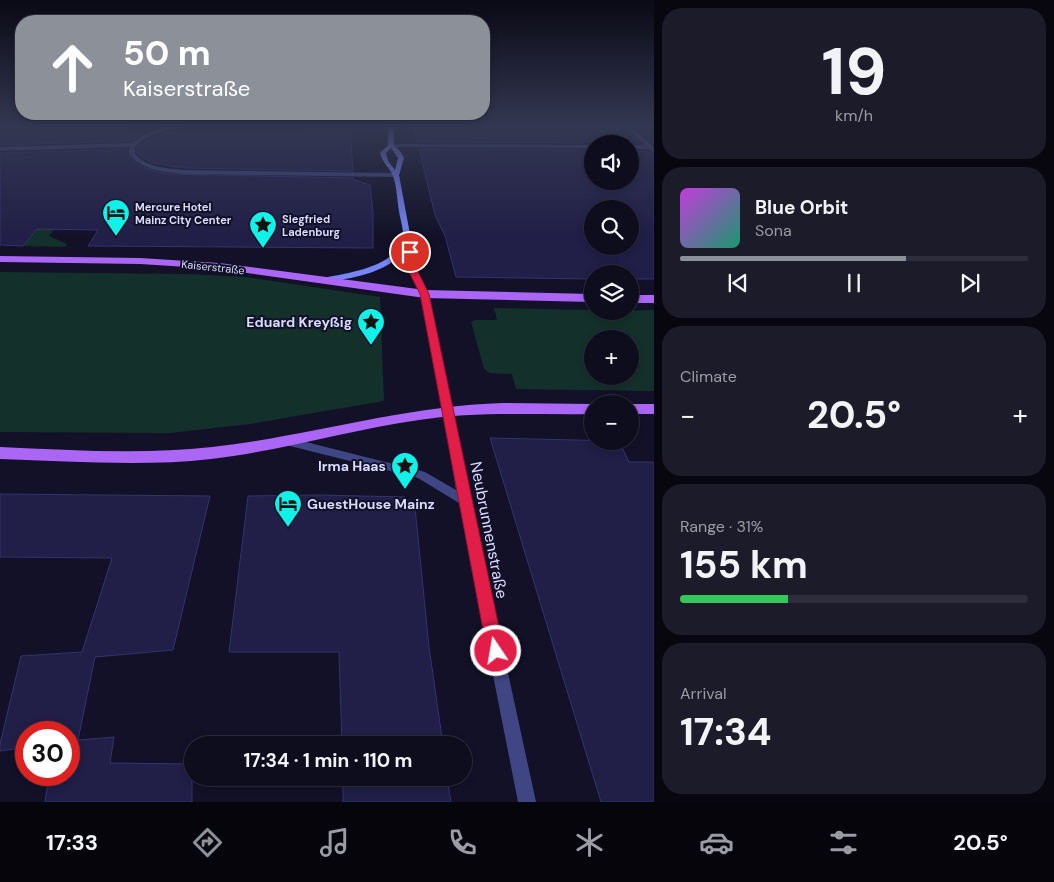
<!DOCTYPE html>
<meta charset="utf-8">
<style>
body{margin:0;font-family:"DM Sans",sans-serif;background:#1c1b2a;color:#f1f3f6;height:100vh;display:flex;flex-direction:column;font-size:19px;white-space:nowrap}
*{box-sizing:border-box;margin:0}
p{font-size:16px;color:#9b9ca4}
.icon{flex:none;width:28px;height:28px;fill:none;stroke:currentColor;stroke-width:2;stroke-linecap:round;stroke-linejoin:round}
.map{position:relative;flex:1;overflow:hidden}
.drawer{display:flex;flex-direction:column;gap:8px;padding:8px;background:#080710;width:400px}
.drawer>*{flex:none}
.guide{position:absolute;left:15px;top:15px;width:475px;height:105px;border-radius:20px;box-shadow:0 2px 8px #0003,0 0 0 1px #2e2d3b;background:#8c9099;color:#fff;overflow:hidden}
.controls{position:absolute;left:584px;top:135px;display:grid;gap:10px}
.controls a{display:grid;place-items:center;width:55px;height:55px;border-radius:50%;background:#0e0d1d;box-shadow:0 2px 8px #0003,0 0 0 1px #2e2d3b;font-size:25px}
.speed{position:absolute;left:15px;top:721px;display:flex;gap:10px;font-size:25px;font-weight:700;text-align:center}
.speed>*{display:grid;place-content:center;width:65px;height:65px;border-radius:50%;background:#0e0d1d;box-shadow:0 2px 8px #0003,0 0 0 1px #2e2d3b;line-height:1}
.speed .limit{border:8px solid #d22;background:#fff;color:#111}
.pin{position:absolute;display:grid;place-items:center;width:42px;height:42px;color:#fff;margin:-21px;border:2px solid #fff;border-radius:50%;box-shadow:0 1px 5px #0007}
.me{position:absolute;width:55px;margin:-28px;rotate:348deg;stroke-linejoin:round;filter:drop-shadow(0 0 4px #0008)}
.turn{display:flex;align-items:center;gap:18px;height:105px;padding:0 25px;font-size:22px}
.turn .icon{width:65px;height:65px;stroke-width:2.5}
.turn b{display:block;font-size:35px;line-height:42px}
.big{font-size:38px;font-weight:700;line-height:1.1}
.drawer .widget{flex:1;display:flex;flex-direction:column;justify-content:center;gap:8px;min-width:0;padding:0 18px;border-radius:20px;background:#1c1b2a}
.drawer .dial{align-items:center;gap:0}
.dial b{font-size:65px;line-height:1}
.song{display:flex;align-items:center;gap:15px}
.cover{width:60px;height:60px;border-radius:8px;background:linear-gradient(135deg,hsl(290 70% 55%),hsl(160 70% 35%))}
.played{height:5px;border-radius:2px;background:linear-gradient(90deg,#8c9099 65%,#2e2d3b 65%)}
.keys{display:flex;justify-content:space-around;direction:ltr}
.heat{display:flex;justify-content:space-between;align-items:center;font-size:28px;direction:ltr}
.charge{height:8px;border-radius:4px;background:linear-gradient(90deg,#34c759 31%,#2e2d3b 0)}
.trip{position:absolute;left:184px;top:736px;width:288px;height:50px;border-radius:25px;background:#0e0d1d;box-shadow:0 2px 8px #0003,0 0 0 1px #2e2d3b;font-weight:700;line-height:50px;text-align:center}
.menu{display:flex;height:80px;justify-content:space-around;align-items:center;background:#06050c;color:#9b9ca4}
.menu .icon{width:35px;height:35px}
.menu .on{color:#8c9099}
.menu b{font-size:22px;color:#f1f3f6}
main{display:flex;flex:1;min-height:0}
.map>svg:first-child{display:block}
.green{fill:#14302b;fill-rule:evenodd}
.building{fill:#211e47;stroke:#353271;fill-rule:evenodd}
.lines{fill:none;stroke-linecap:round;stroke-linejoin:round}
.street{fill:#3f4683;fill-rule:evenodd}
.secondary{fill:#7685f7;fill-rule:evenodd}
.primary{fill:#ac66f6;fill-rule:evenodd}
.route{fill:#e11d48;stroke:#92132f}
.labels{text-anchor:middle;dominant-baseline:central;stroke-width:4;stroke-linejoin:round;paint-order:stroke}
.far-poi-label{font-size:11px;font-weight:bold;fill:#d9dafd;stroke:#121127;text-anchor:start}
.far-street-label{font-size:11px;fill:#d9dafd;stroke:#121127}
.poi-label{font-size:14px;font-weight:bold;fill:#d9dafd;stroke:#121127;text-anchor:end}
.near-street-label{font-size:16px;fill:#d9dafd;stroke:#121127}
</style>
<main>
<div class="map">
<svg width="654" height="802" viewBox="0 0 654 802">
<rect width="100%" height="100%" fill="#121127"/>
<g class="green">
<path d="M 76,202 L 49,236 L 67,244 L 65,247 L 23,246 L 37,229 L 47,229 Z"/>
<path d="M 0,272 L 186,274 L 246,277 L 380,297 L 384,401 L 250,424 L 170,433 L 0,432 Z"/>
<path d="M 494,308 L 592,310 L 592,311 L 654,310 L 654,391 L 516,389 L 512,374 L 490,373 L 484,369 L 471,322 L 475,320 L 497,320 ZM 592,339 L 630,339 L 630,376 L 592,376 Z"/>
</g>
<g class="building">
<path d="M 0,125 L 131,125 L 125,133 L 144,133 L 130,141 L 0,145 Z"/>
<path d="M 412,125 L 622,125 L 640,143 L 417,142 Z"/>
<path d="M 632,125 L 654,125 L 654,144 Z"/>
<path d="M 309,129 L 350,129 L 353,171 L 184,168 L 152,163 L 137,153 L 137,147 L 143,143 L 165,133 L 308,134 Z"/>
<path d="M 127,149 L 128,155 L 140,166 L 154,171 L 169,174 L 354,178 L 354,180 L 370,185 L 373,214 L 373,248 L 88,246 L 98,230 L 37,229 L 23,246 L 0,245 L 0,153 Z"/>
<path d="M 419,149 L 592,150 L 592,181 L 630,181 L 630,151 L 647,151 L 654,155 L 654,279 L 630,279 L 630,274 L 592,274 L 592,279 L 456,277 L 445,236 L 435,215 ZM 592,209 L 630,209 L 630,246 L 592,246 Z"/>
<path d="M 490,438 L 619,441 L 629,462 L 654,462 L 654,802 L 601,802 Z"/>
<path d="M 0,494 L 210,496 L 173,650 L 95,657 L 78,740 L 114,737 L 110,763 L 192,764 L 192,802 L 45,802 L 49,775 L 69,775 L 69,732 L 26,732 L 26,747 L 0,751 L 0,744 L 21,656 L 82,652 L 112,558 L 0,557 Z"/>
<path d="M 318,495 L 405,497 L 415,507 L 429,647 L 443,745 L 342,745 L 339,652 L 229,652 L 248,496 Z"/>
<path d="M 343,778 L 447,778 L 451,802 L 343,802 Z"/>
</g>
<g class="lines">
<g class="street">
<path d="M 173,125 L 183,125 C 165,133 153,131 135,146 L 135,154 C 148,168 166,168 184,170 L 396,173 L 399,175 L 396,177 L 184,174 C 164,172 143,171 129,154 L 129,147 L 0,151 L 0,147 L 131,143 L 147,133 Z"/>
<path d="M 624,125 L 629,125 L 653,146 L 654,153 L 648,149 L 630,149 L 630,145 L 645,145 Z"/>
<path d="M 389,144 L 592,145 L 592,148 L 391,147 L 388,145 Z"/>
<path d="M 448,408 L 453,411 L 468,489 L 536,802 L 518,802 L 459,503 L 418,478 L 282,444 L 281,441 L 282,438 L 286,437 L 425,472 L 456,490 L 443,411 Z"/>
</g>
<path class="secondary" d="M 389,125 L 393,125 L 394,145 L 400,151 L 404,158 L 399,175 L 415,261 L 418,272 L 429,294 L 453,411 L 448,414 L 443,411 L 421,294 L 410,272 L 405,248 C 390,273 353,278 326,282 L 322,280 L 323,278 C 347,273 401,267 403,234 C 403,227 400,218 399,211 C 397,200 397,187 393,176 C 390,168 383,164 380,153 L 388,145 ZM 391,148 L 398,158 L 395,170 L 388,161 L 386,153 Z"/>
<g class="primary">
<path d="M 0,256 L 140,258 L 219,263 L 425,290 L 592,294 L 592,302 L 425,298 L 219,269 L 140,264 L 0,262 Z"/>
<rect x="630" y="295" width="24" height="8"/>
<path d="M 503,403 L 592,404 L 592,414 C 534,415 477,411 419,420 C 349,430 281,451 211,459 C 141,467 70,461 0,459 L 0,447 C 70,450 141,455 212,447 C 310,436 404,406 503,403 Z"/>
<rect x="630" y="404" width="24" height="10"/>
</g>
</g>
<linearGradient id="sky" x2="0" y2="1"><stop stop-color="#0a0915"/><stop offset="0.53" stop-color="#333852"/><stop offset="1" stop-color="#333852" stop-opacity="0"/></linearGradient>
<rect width="654" height="237" fill="url(#sky)"/>
<path class="route" d="M 407,250 L 414,252 L 418,272 L 429,294 L 504,651 L 502,657 L 496,659 L 490,657 L 487,651 L 420,294 L 409,272 Z"/>
<defs>
<symbol id="hotel-pin" viewBox="-11 -11 22 30"><path d="M0 17L-7.5 6A9.5 9.5 0 1 1 7.5 6Z" fill="#10f2e8" stroke="#121127"/><path d="M-6-4.5h1.5V1H6V5H4.5V3h-9V5H-6ZM-4 0a1.8 1.8 0 1 1 3.6 0ZM.5 0V-2.5h3Q6-2.5 6 0Z" fill="#111"/></symbol>
<symbol id="sight-pin" viewBox="-11 -11 22 30"><path d="M0 17L-7.5 6A9.5 9.5 0 1 1 7.5 6Z" fill="#10f2e8" stroke="#121127"/><path d="M0-6L1.8-2.2L6-1.7L2.9 1.2L3.7 5.4L0 3.3L-3.7 5.4L-2.9 1.2L-6-1.7L-1.8-2.2Z" fill="#111"/></symbol>
</defs>
<g fill-rule="evenodd">
<use href="#hotel-pin" x="100" y="197" width="32" height="43"/>
<use href="#sight-pin" x="247" y="209" width="32" height="43"/>
<use href="#sight-pin" x="355" y="306" width="32" height="43"/>
<use href="#sight-pin" x="389" y="450" width="32" height="43"/>
<use href="#hotel-pin" x="272" y="488" width="32" height="43"/>
</g>
<g class="labels">
<g class="far-poi-label">
<text x="135" y="207">Mercure Hotel<tspan x="135" dy="13">Mainz City Center</tspan></text>
<text x="282" y="219">Siegfried<tspan x="282" dy="13">Ladenburg</tspan></text>
</g>
<g class="far-street-label">
<text transform="translate(213 267) rotate(6)">Kaiserstraße</text>
</g>
<g class="poi-label">
<text x="352" y="322">Eduard Kreyßig</text>
<text x="386" y="466">Irma Haas</text>
<text x="307" y="504" text-anchor="start">GuestHouse Mainz</text>
</g>
<g class="near-street-label">
<text transform="translate(489 530) rotate(79)">Neubrunnenstraße</text>
</g>
</g>
</svg>
<div class="controls">
<a><svg class="icon" aria-label="sound" viewBox="0 0 24 24"><path d="M4 9h4l5-4v14l-5-4H4zM17 9q2 3 0 6"/></svg></a>
<a><svg class="icon" aria-label="search" viewBox="0 0 24 24"><circle cx="10" cy="10" r="6"/><path d="M15 15l6 6"/></svg></a>
<a><svg class="icon" aria-label="layers" viewBox="0 0 24 24"><path d="M12 4l9 5-9 5-9-5zM3 14l9 5 9-5"/></svg></a>
<a>+</a>
<a>−</a>
</div>
<div class="speed"><div class="limit">30</div></div>
<div class="pin" style="left:410px;top:252px;background:#d93025"><svg class="icon" aria-label="arrive" viewBox="0 0 24 24"><path d="M6 21V4h12l-3 4 3 4H6"/></svg></div>
<svg class="me" style="left:496px;top:651px" viewBox="-20 -20 40 40"><circle r="17" fill="#e11d48" stroke="#fff" stroke-width="3"/><path d="M0-11L8 9 0 5-8 9z" fill="#fff"/></svg>
<div class="trip">17:34 · 1 min · 110 m</div>
<div class="guide">
<div class="turn"><svg class="icon" aria-label="ahead" viewBox="0 0 24 24"><path d="M12 20V5M6 11l6-6 6 6"/></svg><div><b>50 m</b>Kaiserstraße</div></div>
</div>
</div>
<section class="drawer">
<div class="widget dial"><b>19</b><p>km/h</p></div>
<div class="widget">
<div class="song"><i class="cover"></i><div><b>Blue Orbit</b><p>Sona</p></div></div>
<div class="played"></div>
<div class="keys"><svg class="icon" aria-label="previous" viewBox="0 0 24 24"><path d="M18 5L8 12l10 7zM5 5v14"/></svg><svg class="icon" aria-label="pause" viewBox="0 0 24 24"><path d="M8 5v14M16 5v14"/></svg><svg class="icon" aria-label="next" viewBox="0 0 24 24"><path d="M6 5l10 7-10 7zM19 5v14"/></svg></div>
</div>
<div class="widget"><p>Climate</p>
<div class="heat"><a>−</a><b class="big">20.5°</b><a>+</a></div>
</div>
<div class="widget"><p>Range · 31%</p><b class="big">155 km</b><div class="charge"></div></div>
<div class="widget"><p>Arrival</p><b class="big">17:34</b></div>
</section>
</main>
<nav class="menu">
<b>17:33</b>
<svg class="icon on" aria-label="directions" viewBox="0 0 24 24"><path d="M12 3l9 9-9 9-9-9zM9 14v-3h6M13 9l2 2-2 2"/></svg>
<svg class="icon" aria-label="music" viewBox="0 0 24 24"><path d="M9 18V5l10-2v13"/><circle cx="6" cy="18" r="3"/><circle cx="16" cy="16" r="3"/></svg>
<svg class="icon" aria-label="phone" viewBox="0 0 24 24"><path d="M5 4h4l2 5-3 2q2 4 5 5l2-3 5 2v4C11 20 4 13 5 4z"/></svg>
<svg class="icon" aria-label="climate" viewBox="0 0 24 24"><path d="M12 3v18M4 7l16 10M4 17L20 7"/></svg>
<svg class="icon" aria-label="car" viewBox="0 0 24 24"><path d="M5 17H2v-5l4-1 3-4h7l3 4 3 1v5h-3M9 17h6M6 11h13"/><circle cx="7" cy="17" r="2"/><circle cx="17" cy="17" r="2"/></svg>
<svg class="icon" aria-label="filters" viewBox="0 0 24 24"><path d="M4 7h16M4 17h16"/><circle cx="9" cy="7" r="2"/><circle cx="15" cy="17" r="2"/></svg>
<b>20.5°</b>
</nav>
